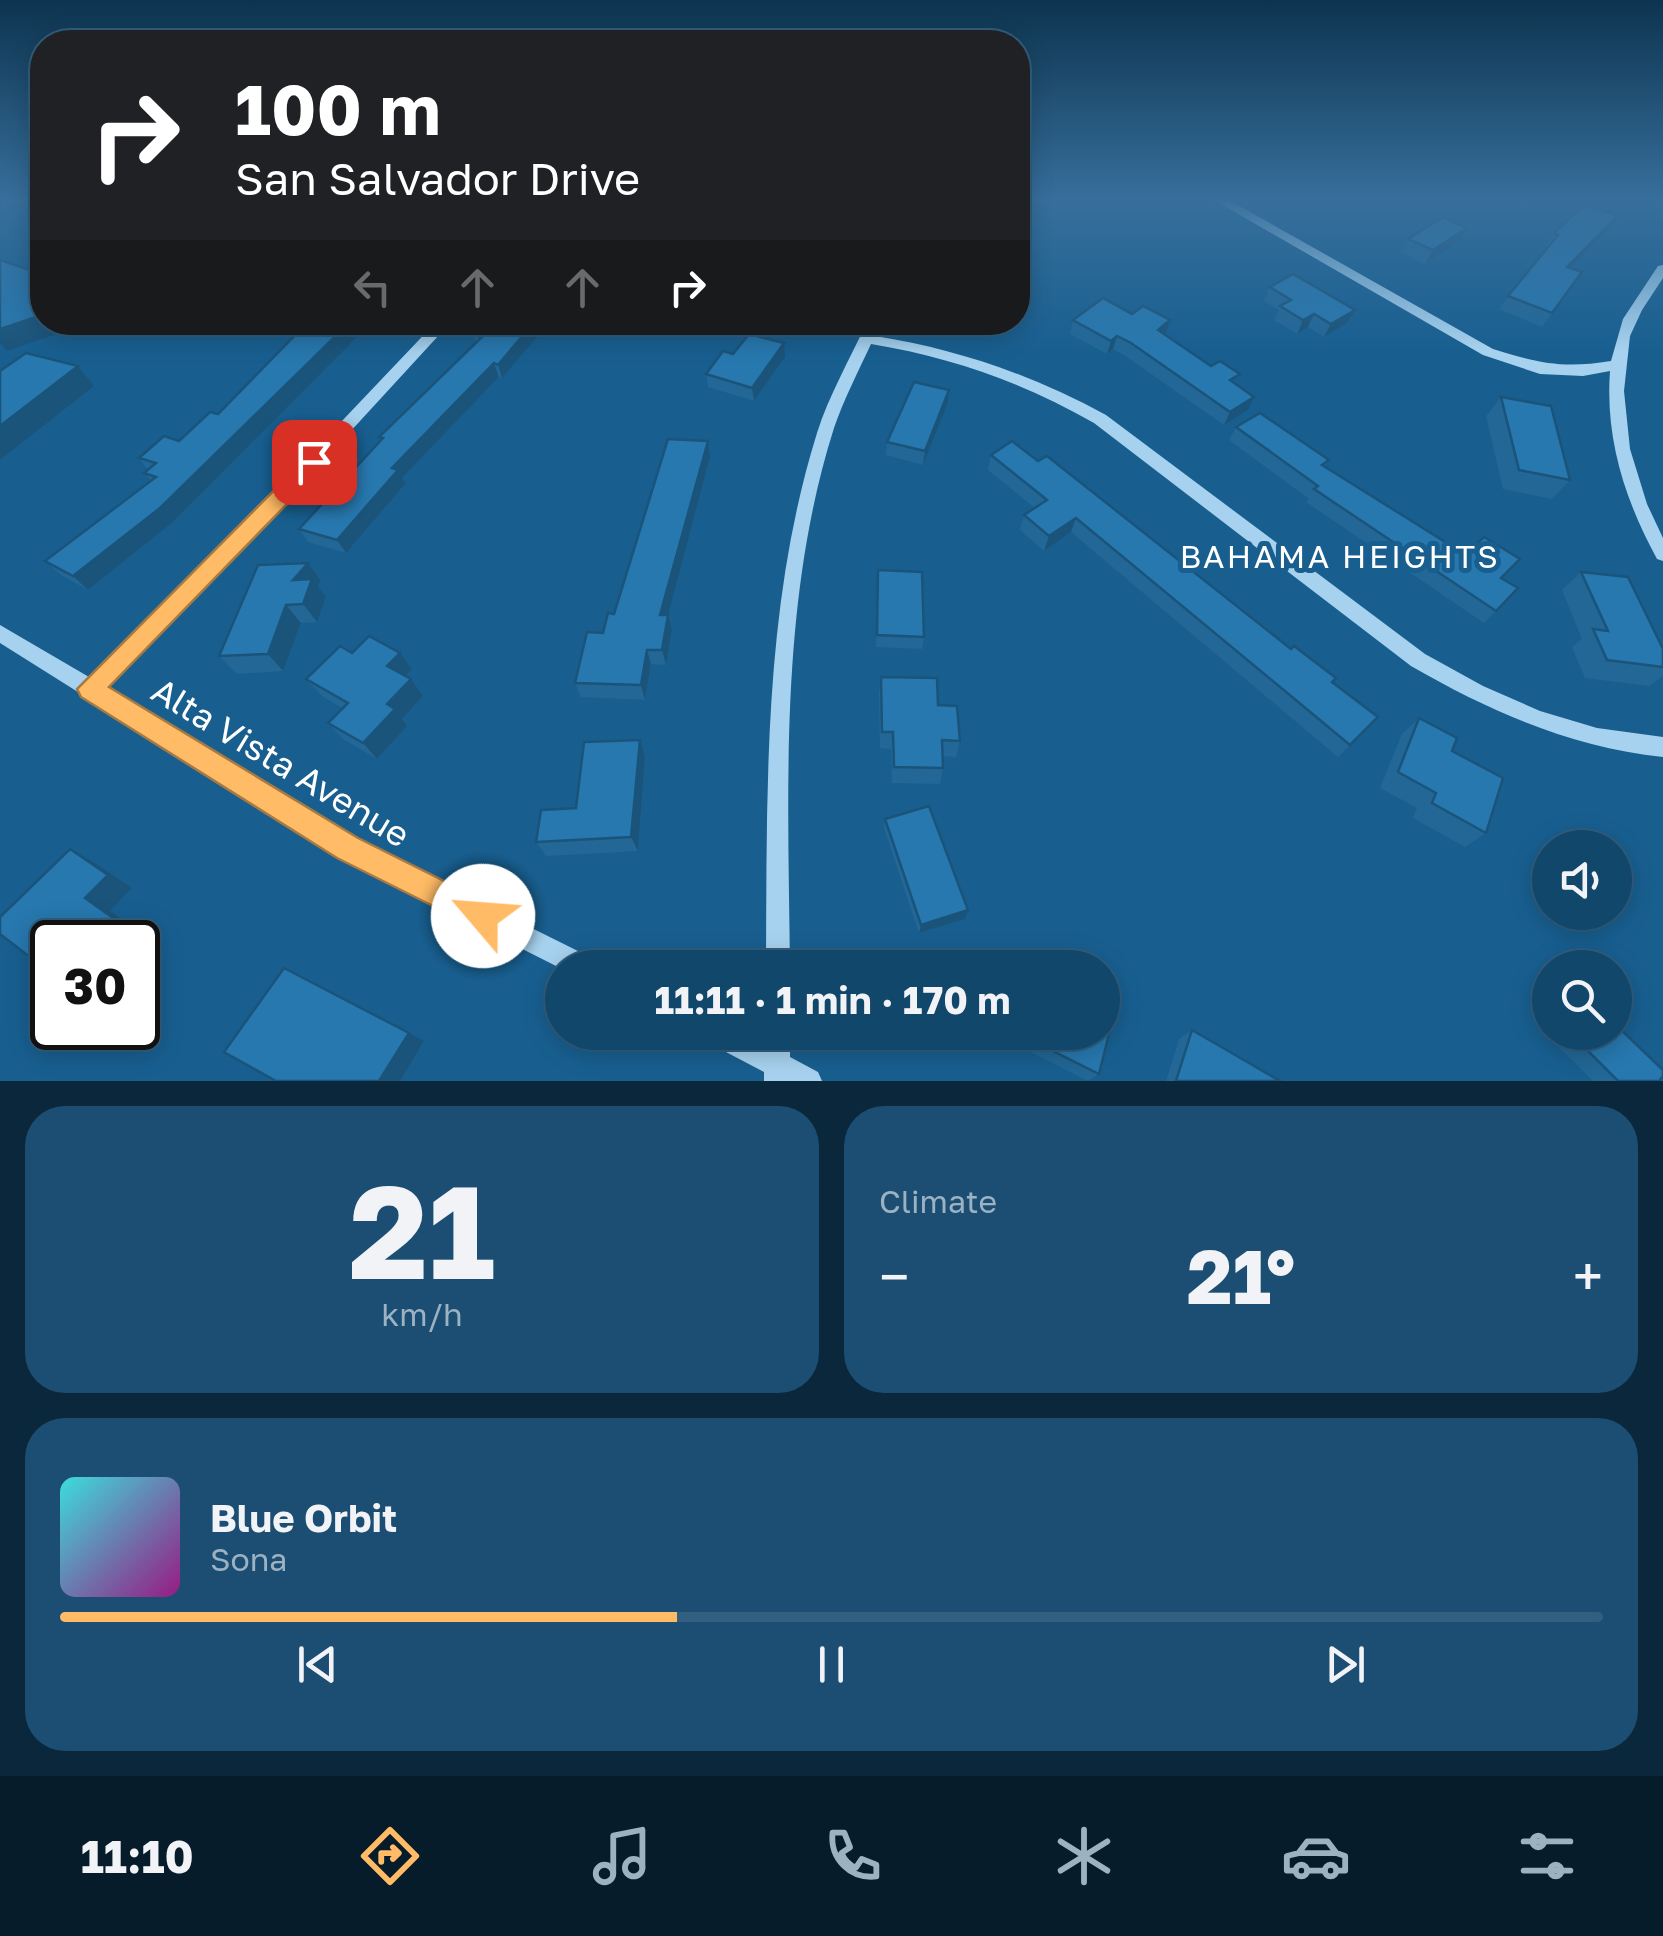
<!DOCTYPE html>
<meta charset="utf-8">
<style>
body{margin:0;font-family:"Golos Text",sans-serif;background:#1b4e72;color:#f1f3f6;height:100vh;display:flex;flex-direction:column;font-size:38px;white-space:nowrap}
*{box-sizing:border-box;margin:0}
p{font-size:32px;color:#9cb2c2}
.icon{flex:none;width:55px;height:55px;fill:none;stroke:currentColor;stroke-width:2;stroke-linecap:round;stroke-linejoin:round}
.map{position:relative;height:1081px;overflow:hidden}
.sheet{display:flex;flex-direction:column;gap:25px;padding:25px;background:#0a273b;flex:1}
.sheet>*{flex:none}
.guide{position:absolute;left:30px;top:30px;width:1000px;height:305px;border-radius:40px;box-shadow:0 5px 25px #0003,0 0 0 2px #315f7f;background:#202124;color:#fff;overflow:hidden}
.fabs{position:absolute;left:1532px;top:830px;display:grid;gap:20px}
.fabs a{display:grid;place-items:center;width:100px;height:100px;border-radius:50%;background:#12476c;box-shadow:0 5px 25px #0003,0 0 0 2px #315f7f;font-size:50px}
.speed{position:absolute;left:30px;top:920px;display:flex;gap:20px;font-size:50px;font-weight:700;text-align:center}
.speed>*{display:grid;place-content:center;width:130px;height:130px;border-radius:50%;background:#12476c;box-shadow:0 5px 25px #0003,0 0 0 2px #315f7f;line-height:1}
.speed .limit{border:5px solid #111;border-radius:15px;background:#fff;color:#111}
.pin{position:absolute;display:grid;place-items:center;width:85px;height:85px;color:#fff;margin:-42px;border-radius:20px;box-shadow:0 5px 15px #0006}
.me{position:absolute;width:110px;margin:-55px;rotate:297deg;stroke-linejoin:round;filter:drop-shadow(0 0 8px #0008)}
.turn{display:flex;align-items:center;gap:35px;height:210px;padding:0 40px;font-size:45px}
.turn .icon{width:130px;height:130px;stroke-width:2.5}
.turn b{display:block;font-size:70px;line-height:85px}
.lanes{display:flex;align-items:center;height:95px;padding:0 40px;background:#0003;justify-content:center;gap:50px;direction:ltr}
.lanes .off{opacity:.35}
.big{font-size:75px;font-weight:700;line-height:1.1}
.sheet .card{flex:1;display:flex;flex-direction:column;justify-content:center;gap:15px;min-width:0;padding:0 35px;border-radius:40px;background:#1b4e72}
.sheet .dial{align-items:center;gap:0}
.dial b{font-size:130px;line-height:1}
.song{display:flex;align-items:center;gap:30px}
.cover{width:120px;height:120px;border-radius:15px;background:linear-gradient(135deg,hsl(180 70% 55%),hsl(310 70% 35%))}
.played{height:10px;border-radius:5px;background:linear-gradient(90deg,#ffbb65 40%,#315f7f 40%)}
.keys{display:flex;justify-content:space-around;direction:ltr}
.heat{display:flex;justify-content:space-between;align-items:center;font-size:55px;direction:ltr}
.sheet .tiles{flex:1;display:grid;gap:25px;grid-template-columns:1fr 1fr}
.card:last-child{grid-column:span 2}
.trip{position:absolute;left:545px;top:950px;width:575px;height:100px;border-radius:50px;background:#12476c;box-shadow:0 5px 25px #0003,0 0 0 2px #315f7f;font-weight:700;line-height:100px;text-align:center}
.dock{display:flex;height:160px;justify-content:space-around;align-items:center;background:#071c2b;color:#9cb2c2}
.dock .icon{width:70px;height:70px}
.dock .active{color:#ffbb65}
.dock b{font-size:45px;color:#f1f3f6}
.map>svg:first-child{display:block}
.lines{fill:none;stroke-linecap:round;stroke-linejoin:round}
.minor{fill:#a7d2ef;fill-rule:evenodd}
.wall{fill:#226796}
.shaded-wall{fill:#1b547a}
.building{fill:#2778af;stroke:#1b547a;stroke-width:2.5}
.route{fill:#ffbb65;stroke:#a67a42;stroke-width:2.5}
.labels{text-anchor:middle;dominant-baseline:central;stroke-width:10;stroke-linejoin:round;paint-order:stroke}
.neighbourhood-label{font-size:32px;letter-spacing:2.5px;fill:#fff;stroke:#185f90}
.near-street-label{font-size:35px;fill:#fff;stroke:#185f90}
</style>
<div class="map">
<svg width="1663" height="1081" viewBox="0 0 1663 1081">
<rect width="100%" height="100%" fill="#185f90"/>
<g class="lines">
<g class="minor">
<path d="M 1214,200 L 1229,200 L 1493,349 C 1538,363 1563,369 1611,361 L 1623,319 L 1658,266 L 1663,265 L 1663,278 L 1642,310 L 1630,336 L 1624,391 L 1630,449 L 1647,504 L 1663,538 L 1663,561 L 1657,559 C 1625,500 1605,439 1610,371 L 1583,376 L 1540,374 L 1483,355 Z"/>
<path d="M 436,322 L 451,322 L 258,532 L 105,687 L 355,840 L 594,959 L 597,968 L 562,969 L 339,856 L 0,643 L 0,625 L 89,677 L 246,522 Z"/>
<path d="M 867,322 L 881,322 L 875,336 C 957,349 1033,375 1106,415 L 1425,654 L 1483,686 L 1540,711 L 1597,728 L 1663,737 L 1663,757 C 1571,747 1491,712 1411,666 L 1094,423 C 1024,383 951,357 871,344 C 858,372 844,399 834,428 C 779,601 788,789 790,968 L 766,968 C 767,789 763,606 817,433 C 829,395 850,359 867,322 Z"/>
<path d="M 702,1032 L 741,1032 L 764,1044 L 764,1032 L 790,1032 L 790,1057 L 818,1072 L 822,1081 L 764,1081 L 764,1072 L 705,1041 Z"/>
</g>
</g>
<g class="wall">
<path d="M 1618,216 L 1608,230 L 1570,268 L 1582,272 L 1542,327 L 1499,309 L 1548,247 L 1545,246 L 1554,233 Z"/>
<path d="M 1408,239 L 1459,241 L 1425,264 L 1401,252 Z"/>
<path d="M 1270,287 L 1347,323 L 1324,337 L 1308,327 L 1297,334 L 1274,320 L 1279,310 L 1264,301 Z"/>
<path d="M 1073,320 L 1166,333 L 1164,334 L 1236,384 L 1248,410 L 1224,425 L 1127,357 L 1113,349 L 1107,354 L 1070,334 Z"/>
<path d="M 308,322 L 372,322 L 173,522 L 88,590 L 61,575 L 45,561 L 151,480 L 144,473 L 148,470 L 139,458 L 179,441 L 218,414 Z"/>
<path d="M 485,322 L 550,322 L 502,378 L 499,377 L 402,478 L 406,483 L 346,553 L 308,542 L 299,529 L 381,440 L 379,437 L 476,342 L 473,335 Z"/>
<path d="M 733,354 L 785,357 L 754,401 L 708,387 L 706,374 Z"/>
<path d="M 949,390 L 948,403 L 923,465 L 886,455 L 887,442 Z"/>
<path d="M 1501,397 L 1570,480 L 1552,499 L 1503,489 L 1486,416 Z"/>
<path d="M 1236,427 L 1329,460 L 1325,466 L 1518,588 L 1484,623 L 1306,502 L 1309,499 L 1229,440 Z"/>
<path d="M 991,455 L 1333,683 L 1378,717 L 1338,757 L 1071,532 L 1044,551 L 1020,530 L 1024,515 L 1035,508 L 988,470 Z"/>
<path d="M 710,457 L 667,615 L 672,630 L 666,665 L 651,664 L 645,700 L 581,697 L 575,683 Z"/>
<path d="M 258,565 L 321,581 L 318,586 L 326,597 L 317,622 L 301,623 L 283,671 L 237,674 L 219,656 Z"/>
<path d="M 1581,572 L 1663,649 L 1663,676 L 1649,686 L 1585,678 L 1572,647 L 1582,639 L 1562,590 Z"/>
<path d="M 877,582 L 924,637 L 922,649 L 876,647 Z"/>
<path d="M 352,653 L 412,670 L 406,677 L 423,696 L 402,719 L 407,726 L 377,759 L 343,739 L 328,723 L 342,708 L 322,696 L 306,679 Z"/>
<path d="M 881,677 L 960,741 L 956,757 L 943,756 L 943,768 L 940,784 L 892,783 L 891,749 L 880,748 L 879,694 Z"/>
<path d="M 1419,718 L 1452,751 L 1486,833 L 1465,847 L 1413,818 L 1417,808 L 1380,788 L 1402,734 Z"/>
<path d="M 640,740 L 645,756 L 638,851 L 546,856 L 536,842 L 576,808 Z"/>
<path d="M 885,819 L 965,919 L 919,933 L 884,828 Z"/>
<path d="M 1192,1030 L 1280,1081 L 1166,1081 L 1179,1039 Z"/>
<path d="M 991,1032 L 1102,1032 L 1099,1074 L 1088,1081 Z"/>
<path d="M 1564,1032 L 1615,1032 L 1659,1081 L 1593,1081 L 1554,1042 Z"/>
</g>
<g class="shaded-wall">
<path d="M 1618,216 L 1608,230 L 1558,280 L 1567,267 Z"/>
<path d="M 1467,228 L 1459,241 L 1425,264 L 1433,250 Z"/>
<path d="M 1355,310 L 1347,323 L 1324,337 L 1331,324 Z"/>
<path d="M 1314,314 L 1308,327 L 1297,334 L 1303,320 Z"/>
<path d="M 42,315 L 42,322 L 65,322 L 68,330 L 7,351 L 0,343 L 0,329 Z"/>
<path d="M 1170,320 L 1166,333 L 1153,343 L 1158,330 Z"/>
<path d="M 350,322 L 372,322 L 173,522 L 88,590 L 73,576 Z"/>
<path d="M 534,322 L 550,322 L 502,378 L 498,365 Z"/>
<path d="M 1117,336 L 1113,349 L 1107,354 L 1111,341 Z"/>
<path d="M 784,343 L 785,357 L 754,401 L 752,388 Z"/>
<path d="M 494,363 L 499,377 L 402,478 L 406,483 L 346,553 L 337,540 L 392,468 Z"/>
<path d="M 78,366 L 94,386 L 0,460 L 0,426 Z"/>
<path d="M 949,390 L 948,403 L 923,465 L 925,451 Z"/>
<path d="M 1254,397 L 1248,410 L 1224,425 L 1230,412 Z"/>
<path d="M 708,441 L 710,457 L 664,630 L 660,615 Z"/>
<path d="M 1076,518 L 1071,532 L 1044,551 L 1049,536 Z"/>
<path d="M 308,563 L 321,581 L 318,586 L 326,597 L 317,622 L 303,604 L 293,580 Z"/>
<path d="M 286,605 L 301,623 L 283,671 L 268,654 Z"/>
<path d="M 668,615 L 672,630 L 666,665 L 662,650 Z"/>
<path d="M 647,650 L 651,664 L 645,700 L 641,685 Z"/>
<path d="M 400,653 L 412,670 L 399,683 L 387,666 Z"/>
<path d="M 411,679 L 423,696 L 402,719 L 407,726 L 377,759 L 363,743 L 387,704 Z"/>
<path d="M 640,740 L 645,756 L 638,851 L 631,837 Z"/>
<path d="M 70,849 L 95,863 L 132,888 L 110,911 L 156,944 L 138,964 L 138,942 L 123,942 L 85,898 Z"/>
<path d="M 968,910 L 965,919 L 919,933 L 921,925 Z"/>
<path d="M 409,1033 L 424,1041 L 400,1081 L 379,1081 Z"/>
</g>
<g class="building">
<path d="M 1585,204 L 1618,216 L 1567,267 L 1582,272 L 1552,313 L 1508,296 L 1558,235 L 1554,233 Z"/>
<path d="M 1443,217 L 1467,228 L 1433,250 L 1408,239 Z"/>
<path d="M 0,260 L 33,271 L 42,289 L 42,315 L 0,329 Z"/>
<path d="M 1293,274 L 1355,310 L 1331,324 L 1314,314 L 1303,320 L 1280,306 L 1291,300 L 1270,287 Z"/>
<path d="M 1103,298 L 1132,314 L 1143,306 L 1170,320 L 1158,330 L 1211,366 L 1220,361 L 1240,374 L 1230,380 L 1254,397 L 1230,412 L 1131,343 L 1117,336 L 1111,341 L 1073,320 Z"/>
<path d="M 308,322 L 350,322 L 160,508 L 73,576 L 45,561 L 156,477 L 144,473 L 156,463 L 139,458 L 164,436 L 179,441 L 210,412 L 218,414 Z"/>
<path d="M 485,322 L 534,322 L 498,365 L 494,363 L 392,468 L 398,470 L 337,540 L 299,529 L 383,438 L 379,437 L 482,337 L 473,335 Z"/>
<path d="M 749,334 L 784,343 L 752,388 L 706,374 L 723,351 L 733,354 Z"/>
<path d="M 26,353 L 78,366 L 0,426 L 0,371 Z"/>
<path d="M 914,382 L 949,390 L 925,451 L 887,442 Z"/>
<path d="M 1501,397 L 1551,406 L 1570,480 L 1519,470 Z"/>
<path d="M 1260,413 L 1329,460 L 1322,465 L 1466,555 L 1484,537 L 1520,559 L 1501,578 L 1518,588 L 1496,611 L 1314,489 L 1318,486 L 1236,427 Z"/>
<path d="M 668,439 L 708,441 L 660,615 L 668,615 L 662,650 L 647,650 L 641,685 L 575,683 L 587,632 L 603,633 L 608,613 L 614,614 Z"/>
<path d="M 1012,441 L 1038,461 L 1047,456 L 1291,649 L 1294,646 L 1336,678 L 1332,682 L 1378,717 L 1350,745 L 1076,518 L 1049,536 L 1024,515 L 1047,500 L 991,455 Z"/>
<path d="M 308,563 L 293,580 L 312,579 L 303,604 L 286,605 L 268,654 L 219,656 L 258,565 Z"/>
<path d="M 878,570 L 922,572 L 924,637 L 877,635 Z"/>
<path d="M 1581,572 L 1628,577 L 1663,649 L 1663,667 L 1607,660 L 1593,629 L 1608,631 Z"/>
<path d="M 369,636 L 400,653 L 387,666 L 411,679 L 387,704 L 395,709 L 363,743 L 328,723 L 348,703 L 306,679 L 340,646 L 352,653 Z"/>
<path d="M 881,677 L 937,678 L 938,705 L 957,706 L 960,741 L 942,740 L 943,768 L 894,767 L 893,732 L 882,732 Z"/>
<path d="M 1419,718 L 1457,738 L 1452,751 L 1503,778 L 1486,833 L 1432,803 L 1436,793 L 1398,772 Z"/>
<path d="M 640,740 L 631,837 L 536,842 L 541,810 L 576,808 L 584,742 Z"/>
<path d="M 929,806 L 968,910 L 921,925 L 885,819 Z"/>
<path d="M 70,849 L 108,875 L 85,898 L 133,932 L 123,942 L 52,942 L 52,974 L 0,934 L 0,917 Z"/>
<path d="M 992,951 L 1025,968 L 986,968 Z"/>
<path d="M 284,968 L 409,1033 L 379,1081 L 276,1081 L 224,1052 Z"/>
<path d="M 1102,1004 L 1115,1010 L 1099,1074 L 1015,1032 L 1102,1032 Z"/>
<path d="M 1615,1024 L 1663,1070 L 1663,1076 L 1659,1081 L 1618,1081 L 1573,1036 L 1576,1032 L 1615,1032 Z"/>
<path d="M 1192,1030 L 1280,1081 L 1176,1081 Z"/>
</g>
<linearGradient id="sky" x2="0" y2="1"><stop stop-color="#0d344f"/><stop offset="0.57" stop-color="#376f9c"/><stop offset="1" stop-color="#376f9c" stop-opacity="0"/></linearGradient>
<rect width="1663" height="351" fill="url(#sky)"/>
<path class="route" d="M 314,455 L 322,457 L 325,462 L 322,468 L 109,687 L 358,838 L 494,906 L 498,916 L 494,927 L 483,931 L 337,858 L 81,697 L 77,689 L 307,457 Z"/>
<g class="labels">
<g class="neighbourhood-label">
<text x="1340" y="556">BAHAMA HEIGHTS</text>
</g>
<g class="near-street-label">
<text transform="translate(281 762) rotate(31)">Alta Vista Avenue</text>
</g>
</g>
</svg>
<div class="fabs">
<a><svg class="icon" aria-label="sound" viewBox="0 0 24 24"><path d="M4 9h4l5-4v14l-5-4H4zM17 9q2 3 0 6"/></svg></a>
<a><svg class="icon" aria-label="search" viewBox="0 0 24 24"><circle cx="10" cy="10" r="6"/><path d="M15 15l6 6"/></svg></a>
</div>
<div class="speed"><div class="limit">30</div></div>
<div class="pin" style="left:314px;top:462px;background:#d93025"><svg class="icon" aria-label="arrive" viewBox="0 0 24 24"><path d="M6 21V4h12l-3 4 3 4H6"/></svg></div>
<svg class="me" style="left:483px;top:916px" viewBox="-20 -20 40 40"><circle r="19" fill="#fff"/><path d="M0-13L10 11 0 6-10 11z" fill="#ffbb65"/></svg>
<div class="trip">11:11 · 1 min · 170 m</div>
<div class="guide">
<div class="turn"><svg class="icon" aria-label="right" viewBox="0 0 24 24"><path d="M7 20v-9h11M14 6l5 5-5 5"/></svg><div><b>100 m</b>San Salvador Drive</div></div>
<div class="lanes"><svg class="icon off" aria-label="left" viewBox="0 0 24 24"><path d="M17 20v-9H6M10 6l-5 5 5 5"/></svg><svg class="icon off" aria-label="ahead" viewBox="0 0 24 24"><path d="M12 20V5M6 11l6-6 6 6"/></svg><svg class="icon off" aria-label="ahead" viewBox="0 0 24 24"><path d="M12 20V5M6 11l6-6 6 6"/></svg><svg class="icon" aria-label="right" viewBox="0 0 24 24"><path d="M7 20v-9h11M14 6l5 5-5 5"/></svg></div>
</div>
</div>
<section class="sheet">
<div class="tiles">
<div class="card dial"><b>21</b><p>km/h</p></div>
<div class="card"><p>Climate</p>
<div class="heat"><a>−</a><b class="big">21°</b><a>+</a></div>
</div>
<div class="card">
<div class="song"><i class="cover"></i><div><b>Blue Orbit</b><p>Sona</p></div></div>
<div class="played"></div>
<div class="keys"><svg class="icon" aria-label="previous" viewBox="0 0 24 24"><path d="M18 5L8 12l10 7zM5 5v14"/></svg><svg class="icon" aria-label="pause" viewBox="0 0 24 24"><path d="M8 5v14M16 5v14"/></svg><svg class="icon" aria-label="next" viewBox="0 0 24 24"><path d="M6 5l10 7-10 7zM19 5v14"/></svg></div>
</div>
</div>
</section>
<nav class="dock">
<b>11:10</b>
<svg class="icon active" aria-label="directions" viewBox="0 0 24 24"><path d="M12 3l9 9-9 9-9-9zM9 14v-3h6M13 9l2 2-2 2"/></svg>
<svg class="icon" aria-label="music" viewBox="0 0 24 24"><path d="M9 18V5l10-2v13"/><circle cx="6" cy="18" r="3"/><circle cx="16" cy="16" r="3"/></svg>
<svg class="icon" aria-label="phone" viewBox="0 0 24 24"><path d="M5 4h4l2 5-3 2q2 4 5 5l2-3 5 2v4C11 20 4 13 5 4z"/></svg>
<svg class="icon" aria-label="climate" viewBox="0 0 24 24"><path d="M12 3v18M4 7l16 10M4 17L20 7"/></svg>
<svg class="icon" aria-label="car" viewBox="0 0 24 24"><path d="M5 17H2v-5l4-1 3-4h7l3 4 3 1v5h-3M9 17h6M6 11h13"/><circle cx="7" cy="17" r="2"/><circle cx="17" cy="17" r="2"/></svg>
<svg class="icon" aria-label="filters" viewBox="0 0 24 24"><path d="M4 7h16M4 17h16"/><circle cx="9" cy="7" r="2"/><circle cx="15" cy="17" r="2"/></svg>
</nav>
